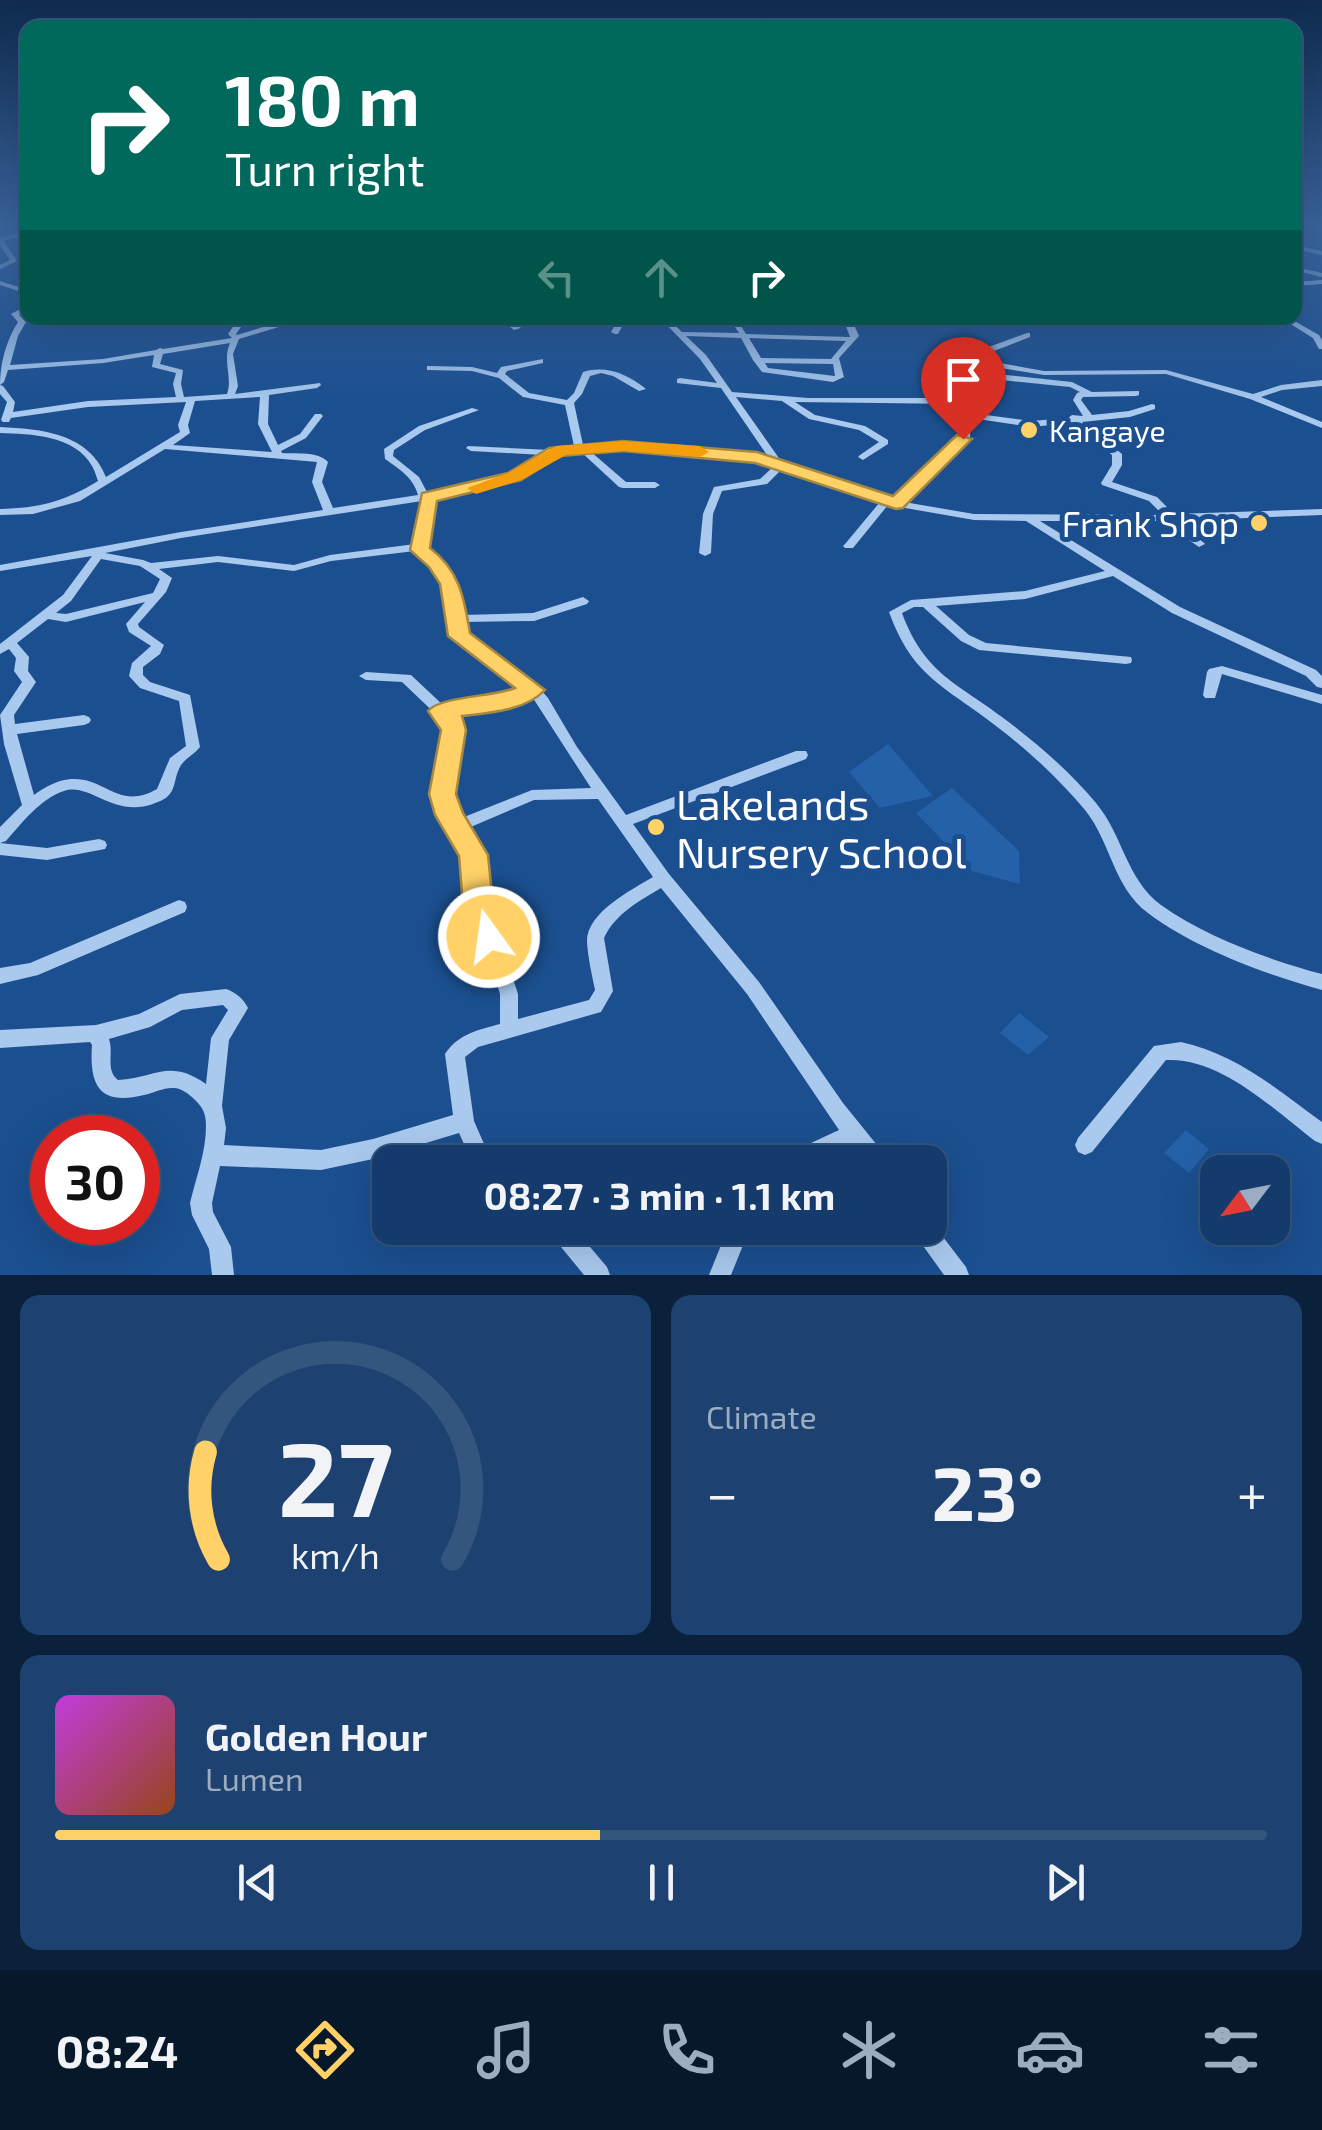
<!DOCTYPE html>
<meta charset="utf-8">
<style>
body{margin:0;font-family:"Exo 2",sans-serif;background:#1d4271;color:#f1f3f6;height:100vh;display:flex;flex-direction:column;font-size:38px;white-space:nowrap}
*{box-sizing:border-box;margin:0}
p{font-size:32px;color:#9dadc1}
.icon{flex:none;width:55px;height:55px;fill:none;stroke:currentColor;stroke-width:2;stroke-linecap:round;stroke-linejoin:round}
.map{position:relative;height:1275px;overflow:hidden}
.details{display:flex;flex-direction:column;gap:20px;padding:20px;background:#0b203b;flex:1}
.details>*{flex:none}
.banner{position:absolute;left:20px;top:20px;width:1282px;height:305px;border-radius:20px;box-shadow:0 10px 40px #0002,0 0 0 2px #33557e;background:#00695c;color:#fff;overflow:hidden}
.needle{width:65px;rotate:238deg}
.fabs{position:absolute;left:1200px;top:1155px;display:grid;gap:20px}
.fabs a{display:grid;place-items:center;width:90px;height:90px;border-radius:20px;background:#143b6b;box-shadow:0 10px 40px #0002,0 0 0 2px #33557e;font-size:50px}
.speed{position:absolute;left:30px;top:1115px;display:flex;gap:20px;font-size:50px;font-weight:700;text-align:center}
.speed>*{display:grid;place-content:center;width:130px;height:130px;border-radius:50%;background:#143b6b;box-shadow:0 10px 40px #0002,0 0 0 2px #33557e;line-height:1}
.speed .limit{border:15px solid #d22;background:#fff;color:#111}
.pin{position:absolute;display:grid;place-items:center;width:85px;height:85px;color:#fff;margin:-102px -42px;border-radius:50% 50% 50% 0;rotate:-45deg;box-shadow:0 0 10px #0007}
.pin .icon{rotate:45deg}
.me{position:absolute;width:110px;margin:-55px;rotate:346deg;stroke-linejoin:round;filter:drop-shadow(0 0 8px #0008)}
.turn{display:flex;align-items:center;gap:35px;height:210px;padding:0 40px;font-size:45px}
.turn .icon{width:130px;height:130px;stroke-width:2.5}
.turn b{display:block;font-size:70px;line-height:85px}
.lanes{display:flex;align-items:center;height:95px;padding:0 40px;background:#0003;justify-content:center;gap:50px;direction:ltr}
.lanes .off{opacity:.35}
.big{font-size:75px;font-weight:700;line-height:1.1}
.details .tile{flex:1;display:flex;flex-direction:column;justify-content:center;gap:15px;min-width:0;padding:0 35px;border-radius:20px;background:#1d4271}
.details .dial{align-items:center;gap:0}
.dial svg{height:260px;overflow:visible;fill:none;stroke:#33557e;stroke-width:7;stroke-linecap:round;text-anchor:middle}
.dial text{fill:#f1f3f6;stroke:none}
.song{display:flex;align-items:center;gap:30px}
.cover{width:120px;height:120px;border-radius:15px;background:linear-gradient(135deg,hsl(290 70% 55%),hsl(20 70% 35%))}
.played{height:10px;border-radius:5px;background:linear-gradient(90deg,#ffd166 45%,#33557e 45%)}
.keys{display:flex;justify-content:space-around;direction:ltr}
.heat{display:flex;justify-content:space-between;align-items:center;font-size:55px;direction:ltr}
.details .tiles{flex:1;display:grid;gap:20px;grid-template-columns:1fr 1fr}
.tile:last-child{grid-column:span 2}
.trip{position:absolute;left:372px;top:1145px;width:575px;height:100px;border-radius:20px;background:#143b6b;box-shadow:0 10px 40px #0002,0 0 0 2px #33557e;font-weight:700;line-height:100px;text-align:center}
.menu{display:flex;height:160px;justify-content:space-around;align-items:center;background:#08182b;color:#9dadc1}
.menu .icon{width:70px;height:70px}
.menu .current{color:#ffd166}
.menu b{font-size:45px;color:#f1f3f6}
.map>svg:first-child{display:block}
.green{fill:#2461a8}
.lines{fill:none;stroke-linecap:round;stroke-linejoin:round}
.minor{fill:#a9c9ee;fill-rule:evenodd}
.route{fill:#ffd166;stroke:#a68842;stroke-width:2.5}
.slow{fill:#f59e0b}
.poi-dot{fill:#ffd166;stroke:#1b4f8f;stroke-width:4}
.labels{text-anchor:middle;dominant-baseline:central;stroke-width:10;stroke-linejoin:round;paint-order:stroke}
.far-poi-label{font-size:30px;fill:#fff;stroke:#1b4f8f;text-anchor:start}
.poi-label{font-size:35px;fill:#fff;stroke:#1b4f8f;text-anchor:end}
.near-poi-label{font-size:42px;fill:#fff;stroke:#1b4f8f;text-anchor:start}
</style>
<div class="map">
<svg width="1322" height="1275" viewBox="0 0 1322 1275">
<rect width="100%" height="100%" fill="#1b4f8f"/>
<g class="green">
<path d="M 888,744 L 933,796 L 880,808 L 849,772 Z"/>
<path d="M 952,788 L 1019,851 L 1020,884 L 972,871 L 916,813 Z"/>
<path d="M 1019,1013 L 1049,1037 L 1028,1055 L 1000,1033 Z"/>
<path d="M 1186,1130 L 1209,1149 L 1189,1173 L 1164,1153 Z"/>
</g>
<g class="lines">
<g class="minor">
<path d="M 28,230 L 28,234 L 4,241 L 17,261 L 0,269 L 0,265 L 10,260 L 0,245 L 0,238 Z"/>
<path d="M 1295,245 L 1322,251 L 1322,255 L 1295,249 Z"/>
<path d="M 1300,268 L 1322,273 L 1322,277 L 1298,271 L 1298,269 Z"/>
<path d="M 1322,280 L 1322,284 L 1295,286 L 1295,282 Z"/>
<path d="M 0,281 L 28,290 L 28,294 L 0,285 Z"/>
<path d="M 28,305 L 28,310 L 19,315 L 26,322 L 18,336 L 10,365 L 103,359 L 156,350 L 160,348 L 163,349 L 232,338 L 228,334 L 239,318 L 242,318 L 246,320 L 236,334 L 237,335 L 293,318 L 302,318 L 302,320 L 239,339 L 233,354 L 238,386 L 235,394 L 320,383 L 321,385 L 317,388 L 269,395 L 268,424 L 278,445 L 300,434 L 315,414 L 321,414 L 323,416 L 306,438 L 281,451 L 282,453 C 296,454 318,451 328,462 L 322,482 L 333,508 L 418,495 C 413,477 399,469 385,459 L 384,449 L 419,426 L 472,408 L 479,410 L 425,430 L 394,450 L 393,456 L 419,477 L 428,494 L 465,488 L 511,474 L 542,455 L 471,451 L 466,448 L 468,446 L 550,450 L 574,446 L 565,405 L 523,397 L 499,378 L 472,371 L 427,370 L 427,366 L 430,366 L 472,367 L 497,373 L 501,367 L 543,359 L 543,363 L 507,371 L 505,374 L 529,393 L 567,400 L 574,393 L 583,372 C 607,365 627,374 646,389 L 639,391 L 613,376 L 601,373 L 590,376 L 582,394 L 574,403 L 583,445 L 608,443 L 757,454 L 769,458 L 721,388 L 677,383 L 677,379 L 680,378 L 717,383 L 700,359 L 660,318 L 667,318 L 682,332 L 739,333 L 729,318 L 736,318 L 746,334 L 850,337 L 843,318 L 851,318 L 859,336 L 839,358 L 844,377 L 833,382 L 762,372 L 753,360 L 741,338 L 686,336 L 706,355 L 732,392 L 808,398 L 960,398 L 951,377 L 963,368 L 975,352 L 1027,333 L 1030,333 L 1030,337 L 981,356 L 978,359 L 1044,371 L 1166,370 L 1253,394 L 1281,385 L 1322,380 L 1322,386 L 1282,390 L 1261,397 L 1322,422 L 1322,428 L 1250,399 L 1166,374 L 1044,375 L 975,364 L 969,371 L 1072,382 L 1092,392 L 1139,391 L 1139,395 L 1136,396 L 1083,397 L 1081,400 L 1092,415 L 1129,411 L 1152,404 L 1155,405 L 1155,409 L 1130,417 L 1082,422 L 1122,454 L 1122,465 L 1112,482 L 1157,497 L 1174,514 L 1322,509 L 1322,515 L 1174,521 L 1203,542 L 1205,544 L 1199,547 L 1161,521 L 1040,521 L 1180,607 L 1316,670 L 1322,676 L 1322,688 L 1317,687 L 1306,676 L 1172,613 L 1113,576 L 1025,599 L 936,606 L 969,635 L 986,643 L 1131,657 L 1132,660 L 1131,663 L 1126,664 L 979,650 L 961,641 L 923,607 L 914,607 L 902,613 C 925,675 958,683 1006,720 C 1038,744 1070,772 1096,803 C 1123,835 1126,879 1161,905 C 1206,937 1269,960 1322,974 L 1322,990 C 1267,975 1194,948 1148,913 C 1113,887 1111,842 1085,810 C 1059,779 1028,750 996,726 C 945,686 913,678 889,612 L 911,600 L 1025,591 L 1105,571 L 1026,521 L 974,520 L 888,505 L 853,548 L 845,548 L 843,546 L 845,544 L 880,502 L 782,469 L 767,484 L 722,491 L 713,514 L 711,553 L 705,556 L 699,553 L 703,514 L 714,487 L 760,479 L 774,466 L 756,460 L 608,449 L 590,451 L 626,482 L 655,482 L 660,485 L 655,488 L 623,488 L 619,487 L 580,451 L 557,454 L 519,478 L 466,494 L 433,499 L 426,549 C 447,568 457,587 462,615 L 533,613 L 583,597 L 589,601 L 587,604 L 534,621 L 463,622 L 465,634 L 535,683 L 548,698 L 577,747 L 626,815 L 796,751 L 806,751 L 808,755 L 806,759 L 633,824 L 669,874 L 759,982 L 843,1103 L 885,1155 L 888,1162 L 865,1162 L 851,1145 L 814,1162 L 782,1162 L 785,1155 L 839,1130 L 747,994 L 661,888 C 639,901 615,914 604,938 L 613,991 L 601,1012 L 478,1047 L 465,1057 L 474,1121 L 492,1162 L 472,1162 L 459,1133 L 373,1159 L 321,1170 L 220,1166 L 212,1203 L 213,1212 L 231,1247 L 234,1275 L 212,1275 L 209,1249 L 192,1215 L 190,1203 C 196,1178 206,1152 206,1126 C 206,1114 203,1107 194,1099 C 189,1094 181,1088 174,1088 C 165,1087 153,1093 144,1095 C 100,1106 89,1086 92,1045 L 90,1042 L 0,1048 L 0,1030 L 96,1025 L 139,1014 L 180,994 L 226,989 C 235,992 244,999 248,1008 L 229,1040 L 222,1106 L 226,1128 L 224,1145 L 321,1150 L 373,1139 L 453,1115 L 445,1054 C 458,1034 478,1030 500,1024 L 500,994 L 469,894 L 466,856 L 441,815 L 435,794 L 446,730 L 444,722 L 402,682 L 366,680 L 359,676 L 366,672 L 411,675 L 444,706 L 499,699 L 524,688 L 455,639 L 444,588 L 435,572 L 415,551 L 331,561 L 294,571 L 218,562 L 159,569 L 172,578 L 166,592 L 138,624 L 139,627 L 164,645 L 160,654 L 143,667 L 143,675 L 150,682 L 190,695 L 200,747 C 194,755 183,759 179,769 C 174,779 176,789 167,797 C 164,800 157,802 153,804 C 112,818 90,782 64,791 C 41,798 21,824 6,841 L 0,843 L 0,827 L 22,805 L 4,744 L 0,715 L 22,682 L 14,671 L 16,658 L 9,649 L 0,654 L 0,644 L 63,595 L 92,556 L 0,571 L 0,565 L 181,532 L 323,510 L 312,482 L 317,462 L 165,449 L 80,501 L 33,514 L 0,515 L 0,509 C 39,508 64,502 98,481 C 96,476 95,471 92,466 C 75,435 30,434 0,433 L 0,427 C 41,429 89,433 106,477 L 180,432 L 178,425 L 186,402 L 88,407 L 11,418 L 9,422 L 3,422 L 1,420 L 7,402 L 0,394 L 0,385 L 3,386 L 15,402 L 13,412 L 88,401 L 176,397 L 173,384 L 176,373 L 152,367 L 154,355 L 103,363 L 8,370 L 4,382 L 0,385 C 0,363 6,341 18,322 L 11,314 ZM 749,338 L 846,341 L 831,359 L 761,358 ZM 230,343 C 222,361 233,377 227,394 L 184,397 L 181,384 L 183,370 L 160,364 L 163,354 ZM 765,363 L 833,364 L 835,376 L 768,368 ZM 963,376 L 1070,387 L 1080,392 L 1077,393 L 1073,400 L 1083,416 L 1072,415 L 1068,418 L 1031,421 L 971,413 L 970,401 L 960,378 ZM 260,397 L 258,424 L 272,452 L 173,445 L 190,433 L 188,425 L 195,401 ZM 736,397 L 782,401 L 809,419 L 859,430 L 879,442 L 860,455 L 858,457 L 863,460 L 888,444 L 888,440 L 865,426 L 815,415 L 795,402 L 962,404 L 962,434 L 894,500 L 781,461 ZM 971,418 L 1031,427 L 1072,423 L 1112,455 L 1112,465 L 1101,483 L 1102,485 L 1149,501 L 1163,515 L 974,514 L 904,502 L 970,437 ZM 422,501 L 415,544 L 330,555 L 294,565 L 218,556 L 151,563 L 143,560 L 105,553 L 181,538 ZM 101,559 L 140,566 L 160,579 L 153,593 L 66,614 L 56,613 L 71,601 ZM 145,602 L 126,624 L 129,632 L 151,646 L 132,663 L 129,676 L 140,688 L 179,701 L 186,746 L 170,758 L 157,789 C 119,811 106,777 71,779 C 57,780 45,787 34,795 L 17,734 L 84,725 L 89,723 L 91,720 L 89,717 L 84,715 L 15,724 L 14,715 L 36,682 L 28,671 L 29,657 L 17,643 L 48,619 L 66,622 ZM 531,695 L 591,788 L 532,790 L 459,819 L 449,794 L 460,730 L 458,720 L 453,714 L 501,707 ZM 598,799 L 653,877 C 631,890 586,913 587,942 C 588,958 592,975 595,990 L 589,1000 L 518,1019 L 518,994 L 485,894 L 482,855 L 466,829 L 534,800 ZM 223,1005 L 228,1010 L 211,1038 L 206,1084 C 169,1058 156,1078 118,1080 C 105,1070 114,1053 109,1039 L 150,1027 L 182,1010 Z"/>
<path d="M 499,318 L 507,318 L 521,328 L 514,330 Z"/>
<path d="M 614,318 L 620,318 L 623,325 L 618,334 L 615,334 L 611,332 L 615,325 Z"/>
<path d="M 1281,318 L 1289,318 L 1319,335 L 1322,340 L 1322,349 L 1319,349 L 1313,338 Z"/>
<path d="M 1222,666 L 1322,695 L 1322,704 L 1222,674 L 1215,698 L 1205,698 L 1203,695 L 1207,672 L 1209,669 Z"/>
<path d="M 99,839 L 105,841 L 107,845 L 105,849 L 47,860 L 0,855 L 0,843 L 47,848 Z"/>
<path d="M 179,900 L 185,902 L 187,907 L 185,912 L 38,975 L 0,984 L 0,968 L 30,963 Z"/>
<path d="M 1181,1042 C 1236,1054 1277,1089 1322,1122 L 1322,1144 L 1315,1141 C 1274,1110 1221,1057 1166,1060 L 1092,1152 L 1085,1155 L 1078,1152 L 1075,1145 L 1078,1138 L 1154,1046 Z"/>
<path d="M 930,1220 L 966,1267 L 969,1275 L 944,1275 L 916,1236 L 913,1228 L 930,1228 Z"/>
<path d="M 549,1228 L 574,1228 L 607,1267 L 610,1275 L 584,1275 L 552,1236 Z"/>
<path d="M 728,1228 L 750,1228 L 731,1275 L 709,1275 Z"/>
</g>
</g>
<linearGradient id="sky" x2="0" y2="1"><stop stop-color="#0f2b4f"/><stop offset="0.56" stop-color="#39639b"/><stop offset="1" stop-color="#39639b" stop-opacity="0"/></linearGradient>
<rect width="1322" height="405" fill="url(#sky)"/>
<path class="route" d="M 957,435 L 972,439 L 903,508 L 896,509 L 755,463 L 623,451 L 560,456 L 521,480 L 437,501 L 430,548 C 460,571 464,598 470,633 L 545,690 C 525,711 489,713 462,716 L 466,730 L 456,794 L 463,813 L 488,855 L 492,894 L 505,937 L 500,946 L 489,950 L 478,946 L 462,894 L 459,856 L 435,815 L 429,794 L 441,730 L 428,711 C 440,696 493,697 515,688 L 448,636 L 440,584 L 429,567 L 410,550 L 422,493 L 508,473 L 549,448 L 623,441 L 757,452 L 893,496 Z"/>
<path class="slow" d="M 623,441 L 700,446 L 709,452 L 700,457 L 623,451 L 566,455 L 521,480 L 476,494 L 467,488 L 508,473 L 556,446 Z"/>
<g class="poi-dot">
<circle cx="1029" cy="430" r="10"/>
<circle cx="1259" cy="523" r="10"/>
<circle cx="656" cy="827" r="10"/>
</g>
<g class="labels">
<g class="far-poi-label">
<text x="1049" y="430">Kangaye</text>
</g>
<g class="poi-label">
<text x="1239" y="523">Frank Shop</text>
</g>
<g class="near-poi-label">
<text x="676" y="803">Lakelands<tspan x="676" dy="48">Nursery School</tspan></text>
</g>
</g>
</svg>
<div class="fabs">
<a><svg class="needle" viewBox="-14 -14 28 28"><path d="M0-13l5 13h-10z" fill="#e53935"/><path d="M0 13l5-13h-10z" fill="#9dadc1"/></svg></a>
</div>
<div class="speed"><div class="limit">30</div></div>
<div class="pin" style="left:963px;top:439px;background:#d93025"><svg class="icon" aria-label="arrive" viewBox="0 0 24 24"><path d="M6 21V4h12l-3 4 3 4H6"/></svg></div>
<svg class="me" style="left:489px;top:937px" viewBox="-20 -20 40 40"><circle r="17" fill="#ffd166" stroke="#fff" stroke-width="3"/><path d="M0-11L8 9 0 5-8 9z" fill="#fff"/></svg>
<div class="trip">08:27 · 3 min · 1.1 km</div>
<div class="banner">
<div class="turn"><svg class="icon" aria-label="right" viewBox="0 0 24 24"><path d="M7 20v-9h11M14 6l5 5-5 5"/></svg><div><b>180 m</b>Turn right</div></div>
<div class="lanes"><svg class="icon off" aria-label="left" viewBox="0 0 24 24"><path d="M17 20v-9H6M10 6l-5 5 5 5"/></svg><svg class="icon off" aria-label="ahead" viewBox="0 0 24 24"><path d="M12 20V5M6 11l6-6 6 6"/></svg><svg class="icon" aria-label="right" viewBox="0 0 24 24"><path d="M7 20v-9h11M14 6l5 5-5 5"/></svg></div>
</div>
</div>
<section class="details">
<div class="tiles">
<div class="tile dial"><svg viewBox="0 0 100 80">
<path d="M14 69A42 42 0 1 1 86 69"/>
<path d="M14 69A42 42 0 0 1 10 36" stroke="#ffd166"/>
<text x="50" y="56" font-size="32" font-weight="700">27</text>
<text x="50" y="72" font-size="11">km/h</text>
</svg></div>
<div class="tile"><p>Climate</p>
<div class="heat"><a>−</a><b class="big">23°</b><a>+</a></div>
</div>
<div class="tile">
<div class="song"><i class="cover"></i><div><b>Golden Hour</b><p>Lumen</p></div></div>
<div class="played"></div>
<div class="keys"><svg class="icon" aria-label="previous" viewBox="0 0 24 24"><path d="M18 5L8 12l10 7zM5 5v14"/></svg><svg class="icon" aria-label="pause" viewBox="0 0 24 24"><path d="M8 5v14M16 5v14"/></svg><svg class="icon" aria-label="next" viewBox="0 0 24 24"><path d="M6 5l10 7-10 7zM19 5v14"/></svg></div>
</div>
</div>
</section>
<nav class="menu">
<b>08:24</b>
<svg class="icon current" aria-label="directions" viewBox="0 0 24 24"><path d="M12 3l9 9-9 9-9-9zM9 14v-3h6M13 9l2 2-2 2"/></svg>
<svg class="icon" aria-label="music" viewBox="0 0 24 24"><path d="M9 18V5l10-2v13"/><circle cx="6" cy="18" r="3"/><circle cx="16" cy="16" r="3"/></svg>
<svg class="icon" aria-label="phone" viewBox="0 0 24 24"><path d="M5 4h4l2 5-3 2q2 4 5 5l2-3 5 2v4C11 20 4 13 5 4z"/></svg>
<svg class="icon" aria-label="climate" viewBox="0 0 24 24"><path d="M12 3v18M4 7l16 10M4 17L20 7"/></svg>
<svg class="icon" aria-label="car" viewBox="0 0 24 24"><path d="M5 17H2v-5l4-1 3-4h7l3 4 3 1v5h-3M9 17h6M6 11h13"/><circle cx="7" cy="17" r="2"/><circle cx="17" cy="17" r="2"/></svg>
<svg class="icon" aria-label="filters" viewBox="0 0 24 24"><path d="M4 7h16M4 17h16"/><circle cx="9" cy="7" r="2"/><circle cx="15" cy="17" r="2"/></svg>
</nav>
